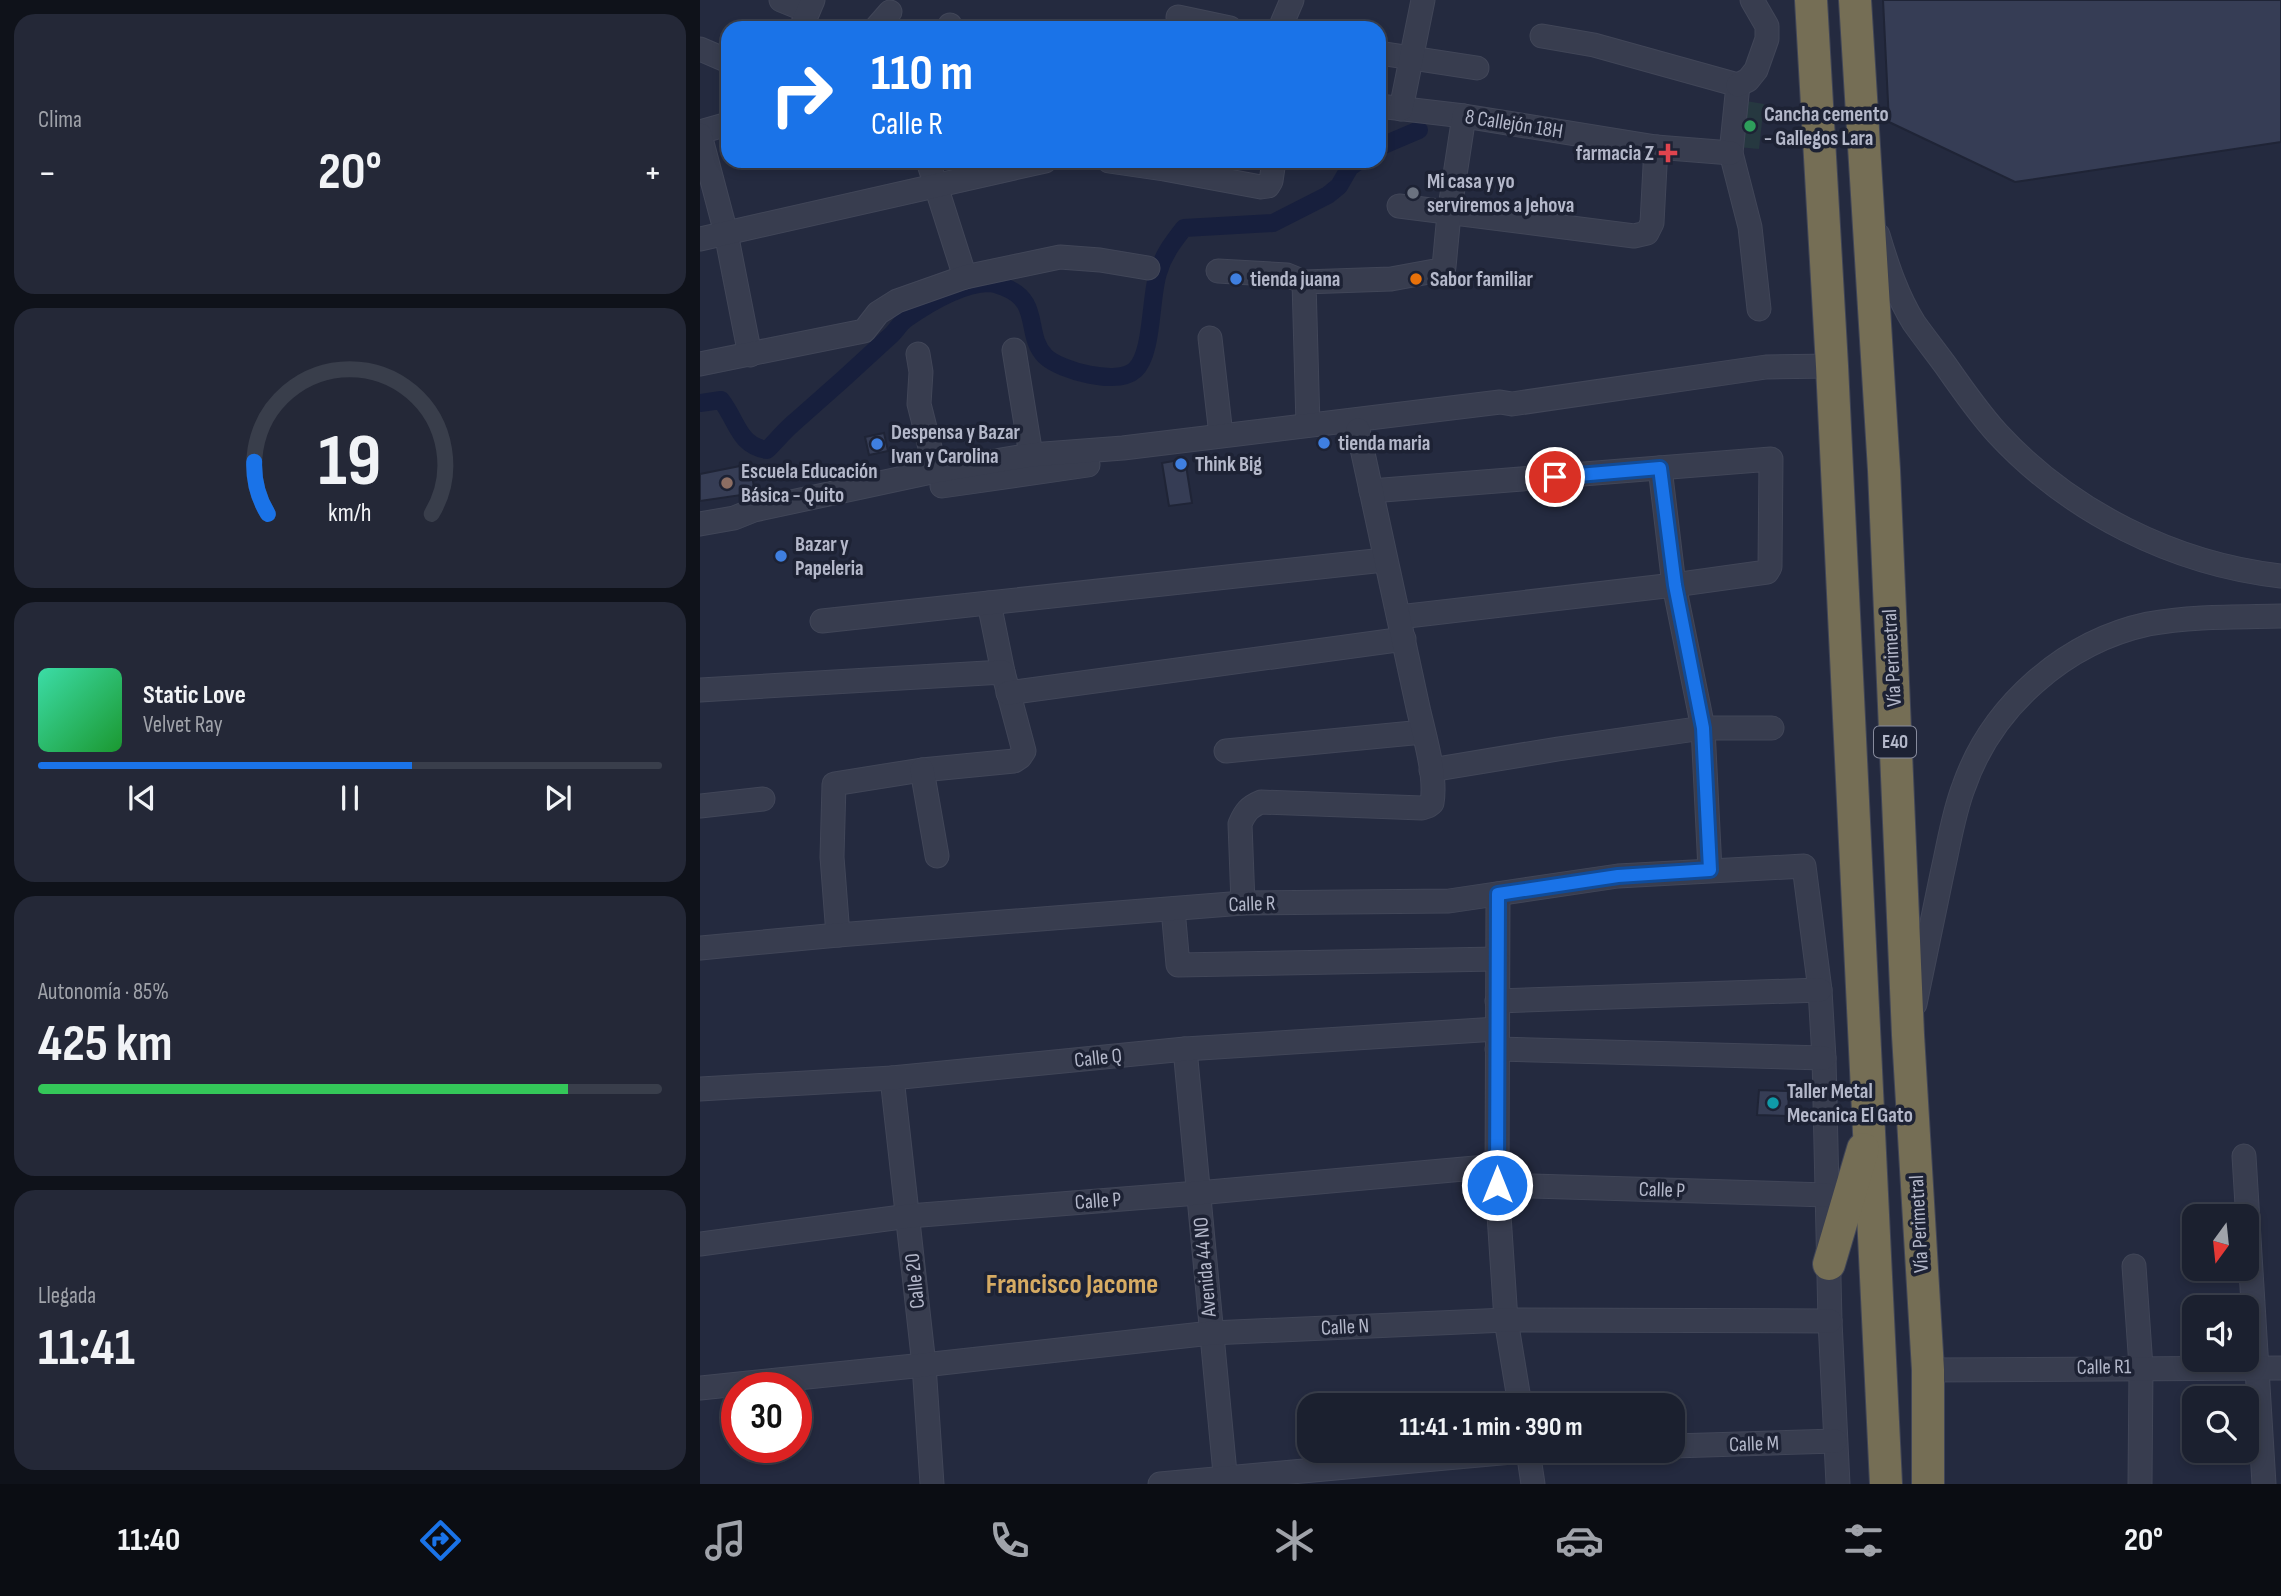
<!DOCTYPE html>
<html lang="es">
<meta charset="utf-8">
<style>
body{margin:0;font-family:"Sofia Sans Condensed",sans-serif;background:#242837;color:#f1f3f6;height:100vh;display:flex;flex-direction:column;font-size:26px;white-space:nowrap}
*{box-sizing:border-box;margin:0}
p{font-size:23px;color:#a0a3aa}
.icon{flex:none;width:38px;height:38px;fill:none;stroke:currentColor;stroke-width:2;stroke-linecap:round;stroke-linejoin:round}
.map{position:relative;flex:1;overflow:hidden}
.details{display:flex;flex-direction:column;gap:14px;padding:14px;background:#0f121a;width:700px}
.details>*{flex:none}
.banner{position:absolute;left:21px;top:21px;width:665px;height:147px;border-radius:21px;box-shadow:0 4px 10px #0003,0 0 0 2px #393e4b;background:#1a73e8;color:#fff;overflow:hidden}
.needle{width:46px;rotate:195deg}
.tools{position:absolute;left:1482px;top:1204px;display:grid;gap:14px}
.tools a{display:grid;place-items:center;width:77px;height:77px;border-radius:14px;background:#1b202f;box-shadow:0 4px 10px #0003,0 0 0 2px #393e4b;font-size:35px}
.speed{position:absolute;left:21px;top:1372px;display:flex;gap:14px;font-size:35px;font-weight:700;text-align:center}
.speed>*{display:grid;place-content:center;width:91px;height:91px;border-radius:50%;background:#1b202f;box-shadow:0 4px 10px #0003,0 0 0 2px #393e4b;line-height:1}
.speed .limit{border:10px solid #d22;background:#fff;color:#111}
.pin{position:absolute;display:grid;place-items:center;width:60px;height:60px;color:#fff;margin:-30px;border:4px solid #fff;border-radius:50%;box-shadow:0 2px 7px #0007}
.me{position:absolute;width:77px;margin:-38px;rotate:0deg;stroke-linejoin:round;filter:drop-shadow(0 0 5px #0008)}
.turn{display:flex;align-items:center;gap:24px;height:147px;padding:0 35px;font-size:32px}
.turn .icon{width:91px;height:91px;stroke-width:2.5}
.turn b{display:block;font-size:49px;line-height:60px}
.big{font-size:52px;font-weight:700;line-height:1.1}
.details .tile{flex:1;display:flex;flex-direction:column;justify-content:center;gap:10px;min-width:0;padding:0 24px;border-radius:21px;background:#242837}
.details .dial{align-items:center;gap:0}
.dial svg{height:182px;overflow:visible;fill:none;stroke:#393e4b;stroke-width:7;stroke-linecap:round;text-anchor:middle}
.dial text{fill:#f1f3f6;stroke:none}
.song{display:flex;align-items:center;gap:21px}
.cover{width:84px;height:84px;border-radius:10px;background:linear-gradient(135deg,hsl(160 70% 55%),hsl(130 70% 35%))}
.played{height:7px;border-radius:4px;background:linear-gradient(90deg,#1a73e8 60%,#393e4b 60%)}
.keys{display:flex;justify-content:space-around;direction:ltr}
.heat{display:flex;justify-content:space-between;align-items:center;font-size:38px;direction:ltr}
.charge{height:10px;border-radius:5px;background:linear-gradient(90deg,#34c759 85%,#393e4b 0)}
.trip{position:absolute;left:597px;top:1393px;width:388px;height:70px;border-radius:21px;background:#1b202f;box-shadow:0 4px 10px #0003,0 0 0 2px #393e4b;font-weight:700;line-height:70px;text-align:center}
.tabs{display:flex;height:112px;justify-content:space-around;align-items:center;background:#0b0d13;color:#a0a3aa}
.tabs .icon{width:49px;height:49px}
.tabs .active{color:#1a73e8}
.tabs b{font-size:32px;color:#f1f3f6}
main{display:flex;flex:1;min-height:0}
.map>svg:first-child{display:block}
.green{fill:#263840}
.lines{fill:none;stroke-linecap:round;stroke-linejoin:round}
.canal{stroke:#171f3d;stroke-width:18}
.building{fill:#363d55;stroke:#1f2436;stroke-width:2}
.minor-casing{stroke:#414658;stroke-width:25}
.highway-casing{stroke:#404557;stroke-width:34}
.minor{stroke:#383d4f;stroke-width:23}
.highway{stroke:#756e55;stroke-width:32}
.route-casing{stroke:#114b97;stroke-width:18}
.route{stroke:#1a73e8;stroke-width:12}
.leisure-dot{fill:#2e9e5b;stroke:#1d2234;stroke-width:2.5}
.health-dot{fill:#e0444e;stroke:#1d2234;stroke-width:2.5}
.worship-dot{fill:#6b7280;stroke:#1d2234;stroke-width:2.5}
.shop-dot{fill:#3f7fe0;stroke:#1d2234;stroke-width:2.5}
.food-dot{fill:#e8710a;stroke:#1d2234;stroke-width:2.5}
.education-dot{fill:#8d6e63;stroke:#1d2234;stroke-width:2.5}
.culture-dot{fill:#0f9aa8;stroke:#1d2234;stroke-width:2.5}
.labels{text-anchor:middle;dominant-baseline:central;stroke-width:7;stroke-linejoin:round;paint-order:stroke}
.shield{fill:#1d2234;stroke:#878b9d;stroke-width:2}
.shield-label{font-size:19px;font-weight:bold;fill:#b4b8ca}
.poi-label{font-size:21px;font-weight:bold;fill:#b4b8ca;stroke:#1d2234;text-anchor:start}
.street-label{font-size:21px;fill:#b4b8ca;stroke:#1d2234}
.district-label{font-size:28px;font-weight:bold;fill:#d6ab63;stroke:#1d2234}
</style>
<main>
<section class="details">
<div class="tile"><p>Clima</p>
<div class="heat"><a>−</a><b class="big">20°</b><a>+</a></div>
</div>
<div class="tile dial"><svg viewBox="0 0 100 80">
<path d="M14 69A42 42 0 1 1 86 69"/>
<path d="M14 69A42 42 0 0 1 8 46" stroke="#1a73e8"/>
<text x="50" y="56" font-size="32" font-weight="700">19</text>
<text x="50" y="72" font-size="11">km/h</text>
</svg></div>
<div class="tile">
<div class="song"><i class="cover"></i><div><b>Static Love</b><p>Velvet Ray</p></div></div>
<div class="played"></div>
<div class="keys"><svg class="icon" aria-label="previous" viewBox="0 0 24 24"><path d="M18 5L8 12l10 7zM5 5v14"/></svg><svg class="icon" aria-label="pause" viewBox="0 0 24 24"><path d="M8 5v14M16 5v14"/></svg><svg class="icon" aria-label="next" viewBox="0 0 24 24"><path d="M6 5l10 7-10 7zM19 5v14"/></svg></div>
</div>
<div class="tile"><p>Autonomía · 85%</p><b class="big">425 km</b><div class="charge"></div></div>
<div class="tile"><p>Llegada</p><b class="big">11:41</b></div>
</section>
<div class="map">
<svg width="1581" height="1484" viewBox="0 0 1581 1484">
<rect width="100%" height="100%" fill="#242a3f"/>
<path class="green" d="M 1040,100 L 1064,104 L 1059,149 L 1037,147 Z"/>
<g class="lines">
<g class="canal">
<path d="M 679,147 L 719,130"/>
<path d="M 0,403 L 21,400 C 38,422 38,445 67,450 C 77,440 86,429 97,420 C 128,393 158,366 188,338 C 195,333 199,324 206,319 C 229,303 260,284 288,283 C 294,283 299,285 304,287 C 342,301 324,334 345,356 C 360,371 418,386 435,370 C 453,354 450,298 458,273 C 463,255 473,242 484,228 L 573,223 L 628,195 L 639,186 L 650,167 L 659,161"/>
</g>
</g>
<g class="building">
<path d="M 1183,0 L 1581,0 L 1581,142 L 1315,182 L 1189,122 Z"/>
<path d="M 184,433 L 188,451 L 169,455 L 165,437 Z"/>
<path d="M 485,459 L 492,503 L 469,506 L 462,463 Z"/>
<path d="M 50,464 L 55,493 L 0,501 L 0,474 Z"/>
<path d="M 1059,1090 L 1089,1091 L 1088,1116 L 1057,1115 Z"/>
</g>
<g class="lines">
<defs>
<g id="minor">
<path d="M 81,0 L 108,11"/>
<path d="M 478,17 L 530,28"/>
<path d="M 101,28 L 113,0"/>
<path d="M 176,28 L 190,12"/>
<path d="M 248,28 L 250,25"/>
<path d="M 580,28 L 592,0"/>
<path d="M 842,36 L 894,45 L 1038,85 L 1031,153 L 1050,227 L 1059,309"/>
<path d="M 0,49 L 28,61"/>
<path d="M 679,53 L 777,68"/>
<path d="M 1038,85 L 1048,80 L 1056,70 L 1067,39 L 1067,26 L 1052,0"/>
<path d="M 679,106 L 764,116 L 956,147 L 1031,153"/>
<path d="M 701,109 L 723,0"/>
<path d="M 0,132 L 28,124"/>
<path d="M 0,135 L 26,233 L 50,355"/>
<path d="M 228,161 L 265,277"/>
<path d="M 409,161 L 464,169 L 561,187 L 568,186 L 571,181 L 574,161"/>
<path d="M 699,206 L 934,236 L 947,233 L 952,223 L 956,147"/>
<path d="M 1178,235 C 1187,265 1197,296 1214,323 C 1224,337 1235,351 1246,366 C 1262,389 1278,412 1297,433 C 1370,512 1474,564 1581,576"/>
<path d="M 0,239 L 345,161"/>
<path d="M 518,271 L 587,275 L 604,282"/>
<path d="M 510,338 L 521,435"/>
<path d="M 314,350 L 331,455"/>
<path d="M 218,354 L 221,372 L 219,404 L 236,471"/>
<path d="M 0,364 L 164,331 L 178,313 L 197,301 L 265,277 L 360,257 L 400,260 L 448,268"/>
<path d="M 608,425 L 604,282 L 691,279 L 740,270 L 744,267 L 749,214 L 764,116"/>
<path d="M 960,468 L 974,585 L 1003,728 L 1010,870"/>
<path d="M 242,486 L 388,465"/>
<path d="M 671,491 L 1071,459 L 1070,567 L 1067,572 L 974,585 L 699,617"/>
<path d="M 0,524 L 34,518 L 54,510 L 236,471 L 331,455 L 423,448 L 800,402 L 812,404 L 1066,367 L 1132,366"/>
<path d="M 289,603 L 303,672"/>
<path d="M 122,621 L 684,560"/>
<path d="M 0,690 L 303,672 L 324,751 L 320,757 L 314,761 L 222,770 L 134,784 L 132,857 L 138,935"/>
<path d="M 308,693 L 704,639"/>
<path d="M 526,751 L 723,732"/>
<path d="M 222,770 L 237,856"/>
<path d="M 731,770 L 858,749 L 1003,728 L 1072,728"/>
<path d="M 0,806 L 63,799"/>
<path d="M 798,894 L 797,1185 L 806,1320 L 820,1405"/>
<path d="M 543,903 L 540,824 C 545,812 549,807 561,802 L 722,808 L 728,806 L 732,803 C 737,774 723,732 717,703 C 698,612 677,521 658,430"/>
<path d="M 473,909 L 478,965 L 797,959"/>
<path d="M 0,948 L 138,935 L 543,903 L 749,901 L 918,876 L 1104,866 L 1120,990 L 1124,1058 L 1130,1321 L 1138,1484"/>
<path d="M 797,1001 L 1120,990"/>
<path d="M 1215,1004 C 1224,961 1233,917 1242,874 C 1249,844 1253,814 1264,786 C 1292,706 1365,642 1448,624 C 1491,616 1537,617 1581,616"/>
<path d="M 485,1049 L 526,1484"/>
<path d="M 797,1049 L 1124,1058"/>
<path d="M 192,1078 L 224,1365 L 232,1484"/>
<path d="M 0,1089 L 192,1078 L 485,1049 L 797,1029"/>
<path d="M 1544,1156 L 1564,1484"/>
<path d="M 797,1185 L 1127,1195"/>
<path d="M 0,1244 L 209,1216 L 498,1193 L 797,1166"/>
<path d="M 1434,1266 L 1441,1367 L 1440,1484"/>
<path d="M 1228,1370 L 1581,1368"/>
<path d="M 0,1388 L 224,1365 L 511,1333 L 806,1320 L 1130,1321"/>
<path d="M 973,1446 L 1135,1441"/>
<path d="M 828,1451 L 833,1484"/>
<path d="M 460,1484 L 823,1451"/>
</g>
<g id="highway">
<path d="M 1111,0 L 1132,366 L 1186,1484"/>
<path d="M 1155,0 L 1184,470 L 1208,1035 L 1228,1370 L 1228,1484"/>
<path d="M 1129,1264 L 1163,1149"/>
</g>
</defs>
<use href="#minor" class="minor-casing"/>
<use href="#highway" class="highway-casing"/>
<use href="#minor" class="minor"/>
<use href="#highway" class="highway"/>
</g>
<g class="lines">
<defs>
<path id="route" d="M 797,1185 L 798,894 L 918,876 L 1010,870 L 1003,728 L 975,585 L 960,468 L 855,477"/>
</defs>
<use href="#route" class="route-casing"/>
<use href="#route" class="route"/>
</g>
<circle class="leisure-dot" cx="1050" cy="126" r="7"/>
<path class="health-dot" d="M964.5 142.5h7v7h7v7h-7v7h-7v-7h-7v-7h7z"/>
<circle class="worship-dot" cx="713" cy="193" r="7"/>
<g class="shop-dot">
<circle cx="536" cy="279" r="7"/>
<circle cx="624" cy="443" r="7"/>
<circle cx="177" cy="444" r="7"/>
<circle cx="481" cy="464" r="7"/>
<circle cx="81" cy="556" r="7"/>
</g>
<circle class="food-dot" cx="716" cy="279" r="7"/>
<circle class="education-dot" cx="27" cy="483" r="7"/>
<circle class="culture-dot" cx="1073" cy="1103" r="7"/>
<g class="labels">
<rect class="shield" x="1174" y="726.5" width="42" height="31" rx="5"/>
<g class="shield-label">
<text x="1195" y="742">E40</text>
</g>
<g class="poi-label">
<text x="1064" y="114">Cancha cemento<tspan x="1064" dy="24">- Gallegos Lara</tspan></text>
<text x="954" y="153" text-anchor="end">farmacia Z</text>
<text x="727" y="181">Mi casa y yo<tspan x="727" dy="24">serviremos a Jehova</tspan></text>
<text x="550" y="279">tienda juana</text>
<text x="730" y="279">Sabor familiar</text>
<text x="191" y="432">Despensa y Bazar<tspan x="191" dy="24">Ivan y Carolina</tspan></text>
<text x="638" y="443">tienda maria</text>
<text x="495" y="464">Think Big</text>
<text x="41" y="471">Escuela Educación<tspan x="41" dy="24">Básica - Quito</tspan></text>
<text x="95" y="544">Bazar y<tspan x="95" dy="24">Papeleria</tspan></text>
<text x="1087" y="1091">Taller Metal<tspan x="1087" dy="24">Mecanica El Gato</tspan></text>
</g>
<g class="street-label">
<text transform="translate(814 124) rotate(9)">8 Callejón 18H</text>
<text transform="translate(1192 658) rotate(-93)">Vía Perimetral</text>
<text transform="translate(552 904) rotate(-2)">Calle R</text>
<text transform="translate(398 1058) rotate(-6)">Calle Q</text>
<text transform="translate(962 1190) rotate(2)">Calle P</text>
<text transform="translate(398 1201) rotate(-4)">Calle P</text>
<text transform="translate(1219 1224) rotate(-93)">Vía Perimetral</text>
<text transform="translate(505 1267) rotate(-95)">Avenida 44 NO</text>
<text transform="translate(215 1281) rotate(-96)">Calle 20</text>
<text transform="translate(645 1327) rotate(-3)">Calle N</text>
<text transform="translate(1404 1367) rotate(-1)">Calle R1</text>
<text transform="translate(1054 1444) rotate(-2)">Calle M</text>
</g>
<g class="district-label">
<text x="372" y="1284">Francisco Jacome</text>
</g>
</g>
</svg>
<div class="tools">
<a><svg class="needle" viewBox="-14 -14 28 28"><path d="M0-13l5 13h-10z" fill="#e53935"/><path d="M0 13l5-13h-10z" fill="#a0a3aa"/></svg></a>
<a><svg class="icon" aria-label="sound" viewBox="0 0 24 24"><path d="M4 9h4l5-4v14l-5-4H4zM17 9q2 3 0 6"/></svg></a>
<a><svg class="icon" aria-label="search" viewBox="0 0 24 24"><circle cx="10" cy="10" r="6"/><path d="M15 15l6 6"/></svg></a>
</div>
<div class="speed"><div class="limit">30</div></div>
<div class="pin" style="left:855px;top:477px;background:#d93025"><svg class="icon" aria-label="arrive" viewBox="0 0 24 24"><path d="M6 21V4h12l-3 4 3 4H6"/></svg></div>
<svg class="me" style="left:797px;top:1185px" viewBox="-20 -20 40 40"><circle r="17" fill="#1a73e8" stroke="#fff" stroke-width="3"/><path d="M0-11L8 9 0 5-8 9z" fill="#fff"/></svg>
<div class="trip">11:41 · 1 min · 390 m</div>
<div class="banner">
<div class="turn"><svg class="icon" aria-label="right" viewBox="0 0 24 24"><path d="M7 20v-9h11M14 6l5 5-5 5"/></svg><div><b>110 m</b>Calle R</div></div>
</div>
</div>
</main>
<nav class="tabs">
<b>11:40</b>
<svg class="icon active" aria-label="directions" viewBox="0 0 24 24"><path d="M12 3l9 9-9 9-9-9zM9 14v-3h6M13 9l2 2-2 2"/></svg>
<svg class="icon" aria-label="music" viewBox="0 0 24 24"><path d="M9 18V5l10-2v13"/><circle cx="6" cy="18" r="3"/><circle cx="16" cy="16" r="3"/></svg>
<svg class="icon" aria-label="phone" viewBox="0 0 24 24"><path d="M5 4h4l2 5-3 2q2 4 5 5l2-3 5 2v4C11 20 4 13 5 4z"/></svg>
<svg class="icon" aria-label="climate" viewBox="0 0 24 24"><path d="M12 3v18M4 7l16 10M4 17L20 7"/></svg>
<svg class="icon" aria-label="car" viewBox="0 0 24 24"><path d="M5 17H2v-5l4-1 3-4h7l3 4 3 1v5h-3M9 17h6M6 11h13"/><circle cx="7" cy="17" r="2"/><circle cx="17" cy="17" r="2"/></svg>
<svg class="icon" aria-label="filters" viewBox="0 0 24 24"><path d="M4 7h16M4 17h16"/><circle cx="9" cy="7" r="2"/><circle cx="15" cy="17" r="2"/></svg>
<b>20°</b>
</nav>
